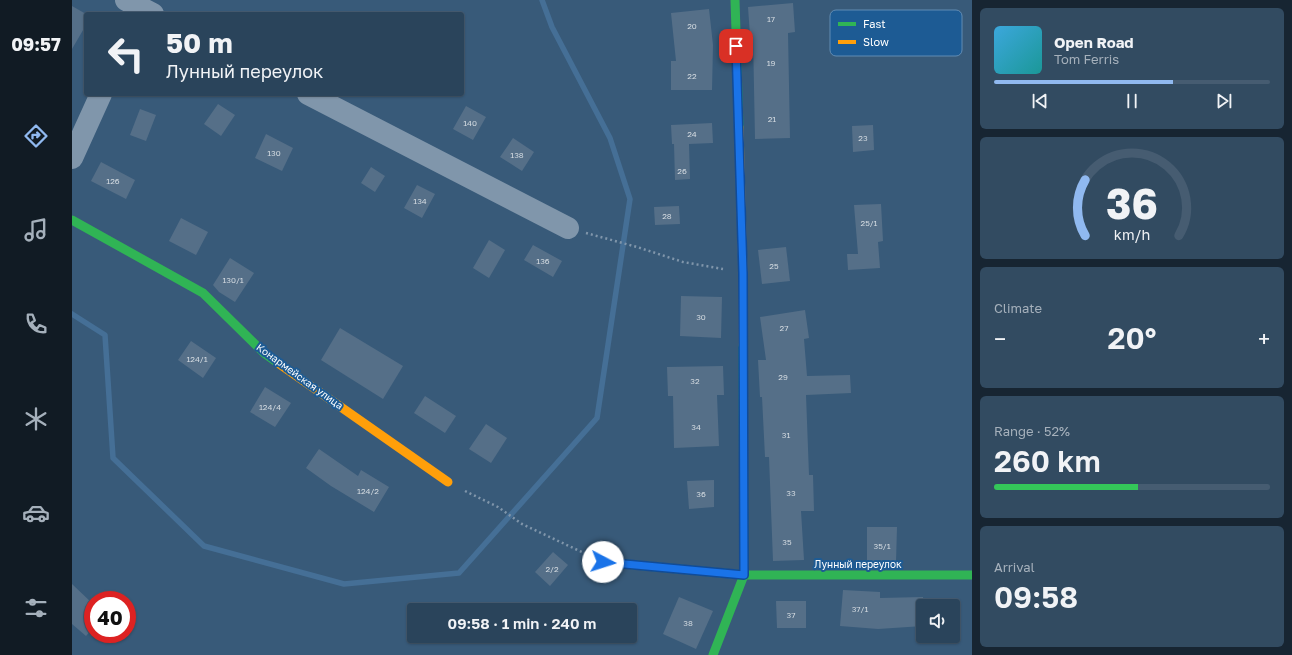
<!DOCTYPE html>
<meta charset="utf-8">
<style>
body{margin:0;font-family:"Golos Text",sans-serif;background:#324b61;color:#f1f3f6;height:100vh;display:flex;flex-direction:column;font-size:15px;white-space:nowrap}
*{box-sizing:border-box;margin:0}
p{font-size:13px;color:#a5b0bb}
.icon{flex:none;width:22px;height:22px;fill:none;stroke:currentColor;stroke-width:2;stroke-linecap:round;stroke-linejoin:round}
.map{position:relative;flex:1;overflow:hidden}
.panel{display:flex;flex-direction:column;gap:8px;padding:8px;background:#172532;width:320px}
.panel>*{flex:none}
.hud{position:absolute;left:12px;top:12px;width:380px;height:84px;border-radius:4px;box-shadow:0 1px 3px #0004,0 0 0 1px #465c71;background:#2a445b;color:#f1f3f6;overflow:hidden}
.buttons{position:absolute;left:844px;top:599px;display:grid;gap:8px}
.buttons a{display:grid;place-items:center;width:44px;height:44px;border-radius:4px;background:#2a445b;box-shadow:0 1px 3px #0004,0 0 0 1px #465c71;font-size:20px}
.speed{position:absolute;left:12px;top:591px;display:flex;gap:8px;font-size:20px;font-weight:700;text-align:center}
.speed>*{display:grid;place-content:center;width:52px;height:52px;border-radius:50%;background:#2a445b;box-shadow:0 1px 3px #0004,0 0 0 1px #465c71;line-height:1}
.speed .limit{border:6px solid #d22;background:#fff;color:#111}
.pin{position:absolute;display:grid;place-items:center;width:34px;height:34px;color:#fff;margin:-17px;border-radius:8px;box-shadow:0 2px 6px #0006}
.me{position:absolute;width:44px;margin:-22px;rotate:95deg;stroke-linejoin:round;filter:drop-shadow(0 0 3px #0008)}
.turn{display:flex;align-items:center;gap:14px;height:84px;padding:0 16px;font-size:18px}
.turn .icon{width:52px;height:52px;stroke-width:2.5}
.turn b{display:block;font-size:28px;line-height:34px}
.big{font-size:30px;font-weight:600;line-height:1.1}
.panel .tile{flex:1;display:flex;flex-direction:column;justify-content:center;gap:6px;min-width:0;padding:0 14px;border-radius:6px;background:#324b61}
.panel .dial{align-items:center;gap:0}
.dial svg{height:104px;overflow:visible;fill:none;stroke:#465c71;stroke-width:7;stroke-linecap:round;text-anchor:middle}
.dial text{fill:#f1f3f6;stroke:none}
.song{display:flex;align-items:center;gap:12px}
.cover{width:48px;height:48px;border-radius:6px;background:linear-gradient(135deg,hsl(200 70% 55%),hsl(180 70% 35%))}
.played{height:4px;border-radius:2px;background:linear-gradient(90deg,#90b9f0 65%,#465c71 65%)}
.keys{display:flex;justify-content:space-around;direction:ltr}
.heat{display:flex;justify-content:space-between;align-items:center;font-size:22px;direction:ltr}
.charge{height:6px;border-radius:3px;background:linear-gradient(90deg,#34c759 52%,#465c71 0)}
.trip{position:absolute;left:335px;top:603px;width:230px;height:40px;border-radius:4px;background:#2a445b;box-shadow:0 1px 3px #0004,0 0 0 1px #465c71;font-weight:600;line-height:40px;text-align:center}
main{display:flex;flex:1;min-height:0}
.menu{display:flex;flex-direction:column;width:72px;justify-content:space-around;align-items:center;background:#111b24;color:#a5b0bb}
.menu .icon{width:28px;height:28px}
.menu .current{color:#90b9f0}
.menu b{font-size:18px;color:#f1f3f6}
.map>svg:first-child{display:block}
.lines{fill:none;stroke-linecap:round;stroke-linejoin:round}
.stream{stroke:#456f96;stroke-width:5.5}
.building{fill:#556f88}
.path{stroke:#8096ab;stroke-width:2.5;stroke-dasharray:2 3;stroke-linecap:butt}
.street{stroke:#8096ab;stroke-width:22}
.fast{stroke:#30b455;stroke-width:9}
.slow{stroke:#ff9f0a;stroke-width:9}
.route-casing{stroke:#114b97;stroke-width:10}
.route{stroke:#1a73e8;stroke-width:7}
.labels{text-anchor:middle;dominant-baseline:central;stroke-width:4;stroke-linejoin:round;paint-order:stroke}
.number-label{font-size:8px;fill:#d4dbe1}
.street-label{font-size:10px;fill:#fff;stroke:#1d5b94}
.key{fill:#1d5b94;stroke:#618cb4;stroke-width:1}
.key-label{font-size:11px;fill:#fff}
</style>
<main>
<nav class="menu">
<b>09:57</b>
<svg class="icon current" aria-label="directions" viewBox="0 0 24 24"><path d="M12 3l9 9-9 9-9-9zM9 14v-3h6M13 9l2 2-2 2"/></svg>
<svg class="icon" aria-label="music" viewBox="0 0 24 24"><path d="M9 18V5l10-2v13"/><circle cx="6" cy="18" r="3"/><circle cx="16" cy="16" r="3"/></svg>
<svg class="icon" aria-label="phone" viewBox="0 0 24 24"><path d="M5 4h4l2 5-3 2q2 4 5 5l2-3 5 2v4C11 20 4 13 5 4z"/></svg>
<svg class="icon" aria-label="climate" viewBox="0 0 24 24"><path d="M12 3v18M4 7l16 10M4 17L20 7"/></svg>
<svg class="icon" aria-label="car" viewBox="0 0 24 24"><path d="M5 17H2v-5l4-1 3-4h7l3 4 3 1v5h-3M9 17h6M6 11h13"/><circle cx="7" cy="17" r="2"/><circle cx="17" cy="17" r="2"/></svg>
<svg class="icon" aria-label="filters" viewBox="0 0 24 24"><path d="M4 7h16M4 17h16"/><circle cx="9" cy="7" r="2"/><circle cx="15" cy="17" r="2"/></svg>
</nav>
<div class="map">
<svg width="900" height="655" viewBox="0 0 900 655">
<rect width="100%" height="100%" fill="#385a79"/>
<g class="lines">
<path class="stream" d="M 0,314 L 33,335 L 41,458 L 132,546 L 272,584 L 387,573 L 525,418 L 558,199 L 538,138 L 480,27 L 470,0"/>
</g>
<g class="building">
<path d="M 721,3 L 723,32 L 716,33 L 718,138 L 683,139 L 681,36 L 678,36 L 676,7 Z"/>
<path d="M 0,6 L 14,14 L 14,25 L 0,49 Z"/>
<path d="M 637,9 L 641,45 L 640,90 L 599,90 L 599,61 L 604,61 L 599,13 Z"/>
<path d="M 146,104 L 163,115 L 149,136 L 132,124 Z"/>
<path d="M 394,106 L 414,117 L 401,140 L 381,129 Z"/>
<path d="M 68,109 L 84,115 L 74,141 L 58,135 Z"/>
<path d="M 640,123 L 641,143 L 617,144 L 618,179 L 603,180 L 602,144 L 600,144 L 599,125 Z"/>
<path d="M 801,125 L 802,150 L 781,152 L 780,126 Z"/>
<path d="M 194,134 L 221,148 L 210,171 L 183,158 Z"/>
<path d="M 441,138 L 462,152 L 450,171 L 428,157 Z"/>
<path d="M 29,162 L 63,180 L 54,199 L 19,181 Z"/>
<path d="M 299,167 L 313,176 L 303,192 L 289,183 Z"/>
<path d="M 345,185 L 363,194 L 350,218 L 332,208 Z"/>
<path d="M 809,204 L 811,241 L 806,242 L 808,268 L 776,270 L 775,254 L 786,254 L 782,205 Z"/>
<path d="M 607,206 L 608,224 L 583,225 L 582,207 Z"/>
<path d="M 109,218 L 136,232 L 124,255 L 97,241 Z"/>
<path d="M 417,240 L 433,250 L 417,278 L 401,268 Z"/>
<path d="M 461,245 L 490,261 L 481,277 L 452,260 Z"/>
<path d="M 714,247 L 718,281 L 690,284 L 686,250 Z"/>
<path d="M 158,258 L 182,273 L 163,302 L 147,292 L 141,285 Z"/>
<path d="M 609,296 L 650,297 L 649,338 L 608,336 Z"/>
<path d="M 733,310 L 737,338 L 732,339 L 735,376 L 778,375 L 779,393 L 734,395 L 737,475 L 741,475 L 742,511 L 729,511 L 732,560 L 701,561 L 697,457 L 693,457 L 690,397 L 688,397 L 686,360 L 694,360 L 688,317 Z"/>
<path d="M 268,328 L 331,366 L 311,399 L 249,360 Z"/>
<path d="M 119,341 L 144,358 L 131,378 L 106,360 Z"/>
<path d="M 651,366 L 652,395 L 645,395 L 647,446 L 602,448 L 601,396 L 596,396 L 595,367 Z"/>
<path d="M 193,387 L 219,403 L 203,427 L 178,412 Z"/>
<path d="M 353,396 L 384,416 L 373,433 L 342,413 Z"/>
<path d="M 414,424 L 435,438 L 419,463 L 397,449 Z"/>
<path d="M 247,449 L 286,476 L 289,470 L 317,487 L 302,512 L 259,486 L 234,468 Z"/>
<path d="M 642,480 L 642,507 L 617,509 L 615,481 Z"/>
<path d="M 795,527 L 825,527 L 824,562 L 795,562 Z"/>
<path d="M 481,552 L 496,565 L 478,586 L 463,572 Z"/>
<path d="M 0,584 L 21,604 L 21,628 L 14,636 L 0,624 Z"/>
<path d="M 771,590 L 808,592 L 808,598 L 851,597 L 851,626 L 806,629 L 768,626 Z"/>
<path d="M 607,597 L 641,611 L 624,649 L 591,634 Z"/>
<path d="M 704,601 L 734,601 L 734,628 L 705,628 Z"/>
</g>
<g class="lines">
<g class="path">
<path d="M 514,233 L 565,247 L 611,262 L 651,269"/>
<path d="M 393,491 L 426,507 L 450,524 L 514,554"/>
</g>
<g class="street">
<path d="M 54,0 L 81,14"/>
<path d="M 236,94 L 496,228"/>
<path d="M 0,158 L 29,94"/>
</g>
<g class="fast">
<path d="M 663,0 L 667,127"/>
<path d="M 0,220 L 131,293 L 192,353 L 206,363"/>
<path d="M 531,562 L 672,575 L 900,575"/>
<path d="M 641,655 L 672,575 L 671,345"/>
</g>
<g class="slow">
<path d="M 667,127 L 671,273 L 671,345"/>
<path d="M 206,363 L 376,482"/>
</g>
</g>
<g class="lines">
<defs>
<path id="route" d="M 531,562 L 672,575 L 671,273 L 664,46"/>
</defs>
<use href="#route" class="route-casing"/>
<use href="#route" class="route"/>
</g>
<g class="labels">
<g class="number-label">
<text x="699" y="19">17</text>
<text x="620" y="26">20</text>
<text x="699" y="63">19</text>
<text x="620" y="76">22</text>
<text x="700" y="119">21</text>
<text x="398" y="123">140</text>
<text x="620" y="134">24</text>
<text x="791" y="138">23</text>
<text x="202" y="153">130</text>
<text x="445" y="155">138</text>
<text x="610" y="171">26</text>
<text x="41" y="181">126</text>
<text x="348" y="201">134</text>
<text x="595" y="216">28</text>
<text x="797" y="223">25/1</text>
<text x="471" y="261">136</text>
<text x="702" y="266">25</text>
<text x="161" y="280">130/1</text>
<text x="629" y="317">30</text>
<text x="712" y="328">27</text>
<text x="125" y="359">124/1</text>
<text x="711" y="377">29</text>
<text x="623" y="381">32</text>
<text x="198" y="407">124/4</text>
<text x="624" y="427">34</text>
<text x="714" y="435">31</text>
<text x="296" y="491">124/2</text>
<text x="719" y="493">33</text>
<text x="629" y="494">36</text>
<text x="715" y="542">35</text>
<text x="810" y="546">35/1</text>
<text x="480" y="569">2/2</text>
<text x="788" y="609">37/1</text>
<text x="719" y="615">37</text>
<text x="616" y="623">38</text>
</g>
<g class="street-label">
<text transform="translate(228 376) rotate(36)">Конармейская улица</text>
<text x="786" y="564">Лунный переулок</text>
</g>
</g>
<rect x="758" y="10" width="132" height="46" rx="6" class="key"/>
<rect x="766" y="22" width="18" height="4" fill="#30b455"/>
<rect x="766" y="40" width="18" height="4" fill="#ff9f0a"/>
<g class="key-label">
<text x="791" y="28">Fast</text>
<text x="791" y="46">Slow</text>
</g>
</svg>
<div class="buttons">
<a><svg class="icon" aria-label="sound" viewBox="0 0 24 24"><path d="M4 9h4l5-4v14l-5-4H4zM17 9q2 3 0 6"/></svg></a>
</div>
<div class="speed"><div class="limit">40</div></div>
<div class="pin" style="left:664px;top:46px;background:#d93025"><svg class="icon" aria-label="arrive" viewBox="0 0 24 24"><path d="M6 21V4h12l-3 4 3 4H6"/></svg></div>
<svg class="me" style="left:531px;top:562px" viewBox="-20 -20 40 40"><circle r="19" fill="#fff"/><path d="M0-13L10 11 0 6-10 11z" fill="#1a73e8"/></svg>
<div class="trip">09:58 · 1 min · 240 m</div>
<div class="hud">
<div class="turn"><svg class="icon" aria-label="left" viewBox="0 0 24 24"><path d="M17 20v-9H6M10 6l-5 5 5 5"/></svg><div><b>50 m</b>Лунный переулок</div></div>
</div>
</div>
<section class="panel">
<div class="tile">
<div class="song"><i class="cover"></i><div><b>Open Road</b><p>Tom Ferris</p></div></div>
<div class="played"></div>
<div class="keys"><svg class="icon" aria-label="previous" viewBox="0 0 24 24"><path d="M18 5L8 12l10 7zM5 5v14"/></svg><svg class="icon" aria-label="pause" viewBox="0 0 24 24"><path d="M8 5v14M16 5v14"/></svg><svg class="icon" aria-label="next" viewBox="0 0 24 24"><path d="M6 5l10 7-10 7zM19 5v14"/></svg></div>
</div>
<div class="tile dial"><svg viewBox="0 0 100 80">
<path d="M14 69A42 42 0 1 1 86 69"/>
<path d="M14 69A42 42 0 0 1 14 26" stroke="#90b9f0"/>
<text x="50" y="56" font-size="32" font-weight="700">36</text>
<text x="50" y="72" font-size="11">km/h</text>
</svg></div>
<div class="tile"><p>Climate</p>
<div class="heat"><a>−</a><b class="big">20°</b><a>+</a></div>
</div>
<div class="tile"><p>Range · 52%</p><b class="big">260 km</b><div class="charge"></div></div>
<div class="tile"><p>Arrival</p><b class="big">09:58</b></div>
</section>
</main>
